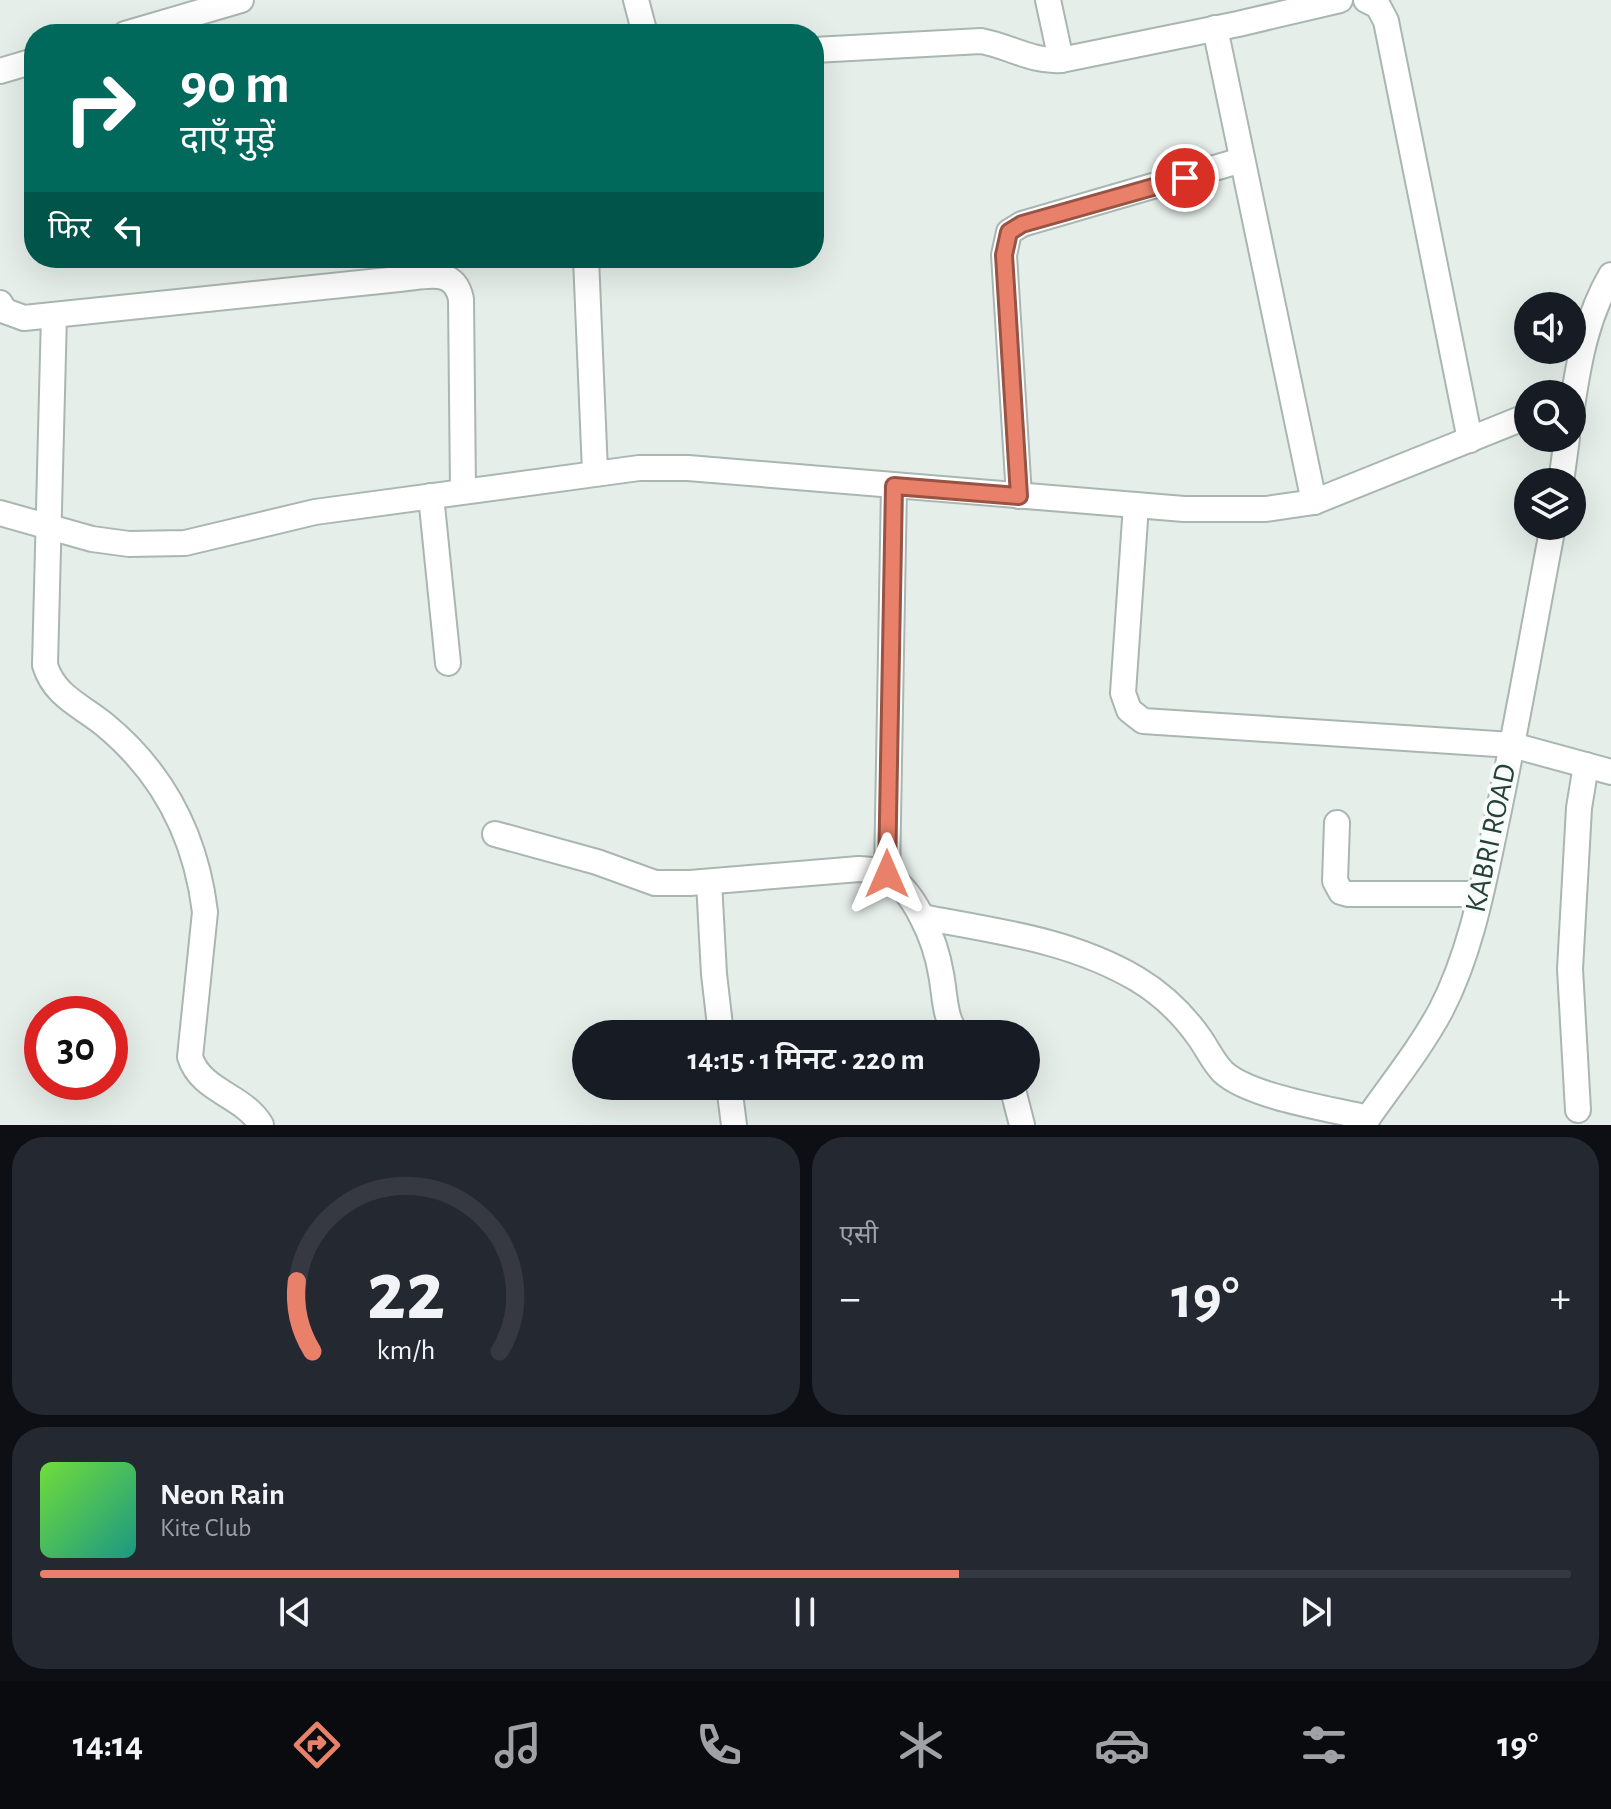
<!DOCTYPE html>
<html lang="hi">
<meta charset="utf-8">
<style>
body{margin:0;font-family:"Alegreya Sans","Noto Sans Devanagari",sans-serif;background:#242831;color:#f1f3f6;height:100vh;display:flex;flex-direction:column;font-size:30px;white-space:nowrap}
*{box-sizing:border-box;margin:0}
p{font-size:26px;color:#9ea1a6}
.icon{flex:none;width:44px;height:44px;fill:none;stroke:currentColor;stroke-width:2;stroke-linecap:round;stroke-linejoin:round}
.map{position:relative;height:1125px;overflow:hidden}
.drawer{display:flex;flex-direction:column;gap:12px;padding:12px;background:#0d0f14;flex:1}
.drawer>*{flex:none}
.hud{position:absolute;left:24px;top:24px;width:800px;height:244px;border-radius:32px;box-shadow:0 8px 32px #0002;background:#00695c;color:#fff;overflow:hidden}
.controls{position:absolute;left:1514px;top:292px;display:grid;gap:16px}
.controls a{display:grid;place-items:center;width:72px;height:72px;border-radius:50%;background:#171b24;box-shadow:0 8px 32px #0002;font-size:40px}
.speed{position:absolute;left:24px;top:996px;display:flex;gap:16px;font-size:40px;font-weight:700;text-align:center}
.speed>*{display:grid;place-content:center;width:104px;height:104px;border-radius:50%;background:#171b24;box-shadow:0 8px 32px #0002;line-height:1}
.speed .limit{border:12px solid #d22;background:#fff;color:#111}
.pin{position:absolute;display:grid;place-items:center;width:68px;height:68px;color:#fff;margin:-34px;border:4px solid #fff;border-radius:50%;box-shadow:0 2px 8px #0007}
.me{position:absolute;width:88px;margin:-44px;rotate:0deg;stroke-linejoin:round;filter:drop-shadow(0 0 6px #0008)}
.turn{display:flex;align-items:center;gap:28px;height:168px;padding:0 24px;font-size:36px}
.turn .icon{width:104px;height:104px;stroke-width:2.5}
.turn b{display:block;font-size:56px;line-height:68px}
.then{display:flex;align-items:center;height:76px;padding:0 24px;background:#0003;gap:16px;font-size:30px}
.big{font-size:60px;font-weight:600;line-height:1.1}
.drawer .tile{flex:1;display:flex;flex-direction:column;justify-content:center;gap:12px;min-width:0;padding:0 28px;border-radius:32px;background:#242831}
.drawer .dial{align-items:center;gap:0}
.dial svg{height:208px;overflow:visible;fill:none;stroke:#363941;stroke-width:7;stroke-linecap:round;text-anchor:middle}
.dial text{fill:#f1f3f6;stroke:none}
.song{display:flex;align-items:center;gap:24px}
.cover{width:96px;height:96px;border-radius:12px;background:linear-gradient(135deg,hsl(100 70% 55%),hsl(170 70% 35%))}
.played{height:8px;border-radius:4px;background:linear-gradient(90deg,#e98069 60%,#363941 60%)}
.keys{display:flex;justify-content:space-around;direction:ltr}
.heat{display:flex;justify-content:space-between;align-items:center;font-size:44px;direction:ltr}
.drawer .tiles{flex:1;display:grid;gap:12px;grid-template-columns:1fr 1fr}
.tile:last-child{grid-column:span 2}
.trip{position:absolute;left:572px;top:1020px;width:468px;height:80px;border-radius:40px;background:#171b24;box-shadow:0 8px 32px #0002;font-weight:600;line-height:80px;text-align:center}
.dock{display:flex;height:128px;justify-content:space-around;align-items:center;background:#090b0e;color:#9ea1a6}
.dock .icon{width:56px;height:56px}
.dock .current{color:#e98069}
.dock b{font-size:36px;color:#f1f3f6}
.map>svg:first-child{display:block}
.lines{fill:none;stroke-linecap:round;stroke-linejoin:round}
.minor-casing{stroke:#a9b6b1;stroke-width:28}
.minor{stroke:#fff;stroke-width:24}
.route-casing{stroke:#975344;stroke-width:20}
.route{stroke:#e98069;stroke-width:14}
.labels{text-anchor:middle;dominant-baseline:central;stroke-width:8;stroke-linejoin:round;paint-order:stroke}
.street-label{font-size:30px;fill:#264037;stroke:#f7fbf9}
</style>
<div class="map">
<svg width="1611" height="1125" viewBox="0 0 1611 1125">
<rect width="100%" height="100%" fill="#e6eeea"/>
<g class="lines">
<defs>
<g id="minor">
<path d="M 636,0 L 645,34"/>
<path d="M 1048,0 L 1061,60"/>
<path d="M 1366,0 L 1378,6 L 1386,21 L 1470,440"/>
<path d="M 1215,28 L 1314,502"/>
<path d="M 125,34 L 241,0"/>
<path d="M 814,50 L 981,41 C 1009,46 1032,62 1061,60 L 1238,24 L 1340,0"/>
<path d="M 0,71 L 34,61"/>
<path d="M 586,258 L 595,472"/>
<path d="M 0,303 L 5,311 L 24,318 L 399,279 C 426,277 454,266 461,299 L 463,491"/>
<path d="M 54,315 L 45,665 C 54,696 82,706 105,725 C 163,773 196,837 205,912 L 190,1057 C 201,1092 244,1095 261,1125"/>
<path d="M 1572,407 C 1579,360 1587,316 1611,275"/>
<path d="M 1561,482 L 1567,438"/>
<path d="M 431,496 L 448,663"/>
<path d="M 1019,496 L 1004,255 L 1009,232 L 1022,224 L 1242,160"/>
<path d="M 1136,505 L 1123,693 L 1129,710 L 1143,721 L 1512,745 L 1611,772"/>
<path d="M 0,513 L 92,539 L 129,544 L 185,543 L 315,512 L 639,468 L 688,468 L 1184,509 L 1266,509 L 1314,502 L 1528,416"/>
<path d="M 1337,823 L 1335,881 L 1341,892 L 1348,894 L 1480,894"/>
<path d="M 495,834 L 597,862 L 655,883 L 690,883 L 859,869 C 867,870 875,869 883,873 C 914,887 936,942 941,974 C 945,993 944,1019 957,1034"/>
<path d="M 887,874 L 894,486"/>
<path d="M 709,882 L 714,974 L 721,1034"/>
<path d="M 922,917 C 996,931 1071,940 1137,979 C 1162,994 1182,1013 1199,1037 C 1207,1048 1213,1062 1223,1072 C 1250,1097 1331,1109 1368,1118"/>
<path d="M 729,1086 L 734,1125"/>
<path d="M 1012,1086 L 1022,1125"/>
<path d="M 1578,1110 L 1570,969 L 1579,808 L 1586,765"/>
<path d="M 1363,1125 C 1389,1087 1419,1051 1441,1010 C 1471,952 1483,886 1496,824 C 1517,725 1534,625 1553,526"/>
</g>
</defs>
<use href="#minor" class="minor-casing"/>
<use href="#minor" class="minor"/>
</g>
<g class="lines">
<defs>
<path id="route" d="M 887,874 L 894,486 L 1019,496 L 1004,255 L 1009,232 L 1022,224 L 1185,178"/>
</defs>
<use href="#route" class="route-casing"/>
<use href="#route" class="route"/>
</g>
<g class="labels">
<g class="street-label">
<text transform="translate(1491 838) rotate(-78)">KABRI ROAD</text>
</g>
</g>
</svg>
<div class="controls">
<a><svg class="icon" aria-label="sound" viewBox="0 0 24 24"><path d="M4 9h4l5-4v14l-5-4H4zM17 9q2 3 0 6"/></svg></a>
<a><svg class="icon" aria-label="search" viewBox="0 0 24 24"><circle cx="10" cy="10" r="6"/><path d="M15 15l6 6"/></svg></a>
<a><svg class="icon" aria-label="layers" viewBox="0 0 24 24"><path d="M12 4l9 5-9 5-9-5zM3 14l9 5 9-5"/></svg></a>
</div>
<div class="speed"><div class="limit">30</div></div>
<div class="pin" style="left:1185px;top:178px;background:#d93025"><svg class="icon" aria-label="arrive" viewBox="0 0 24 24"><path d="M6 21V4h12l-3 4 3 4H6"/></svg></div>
<svg class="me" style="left:887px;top:874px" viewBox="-20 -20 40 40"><path d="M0-17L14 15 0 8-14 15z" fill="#e98069" stroke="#fff" stroke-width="4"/></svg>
<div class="trip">14:15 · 1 मिनट · 220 m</div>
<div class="hud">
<div class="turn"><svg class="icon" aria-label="right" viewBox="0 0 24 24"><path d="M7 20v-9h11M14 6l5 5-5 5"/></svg><div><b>90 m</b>दाएँ मुड़ें</div></div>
<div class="then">फिर<svg class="icon" aria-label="left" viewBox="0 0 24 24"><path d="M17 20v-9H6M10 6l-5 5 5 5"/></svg></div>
</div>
</div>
<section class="drawer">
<div class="tiles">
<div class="tile dial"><svg viewBox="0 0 100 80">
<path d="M14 69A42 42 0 1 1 86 69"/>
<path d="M14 69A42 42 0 0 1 8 42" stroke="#e98069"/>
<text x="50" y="56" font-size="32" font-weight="700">22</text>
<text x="50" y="72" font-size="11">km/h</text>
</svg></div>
<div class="tile"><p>एसी</p>
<div class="heat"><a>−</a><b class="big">19°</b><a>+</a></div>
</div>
<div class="tile">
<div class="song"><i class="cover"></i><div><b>Neon Rain</b><p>Kite Club</p></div></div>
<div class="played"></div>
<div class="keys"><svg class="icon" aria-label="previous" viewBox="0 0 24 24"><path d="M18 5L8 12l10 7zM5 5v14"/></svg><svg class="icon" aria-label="pause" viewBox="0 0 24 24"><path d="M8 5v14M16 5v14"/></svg><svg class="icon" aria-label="next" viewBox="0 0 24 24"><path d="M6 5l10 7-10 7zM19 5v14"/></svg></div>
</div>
</div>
</section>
<nav class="dock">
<b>14:14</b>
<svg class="icon current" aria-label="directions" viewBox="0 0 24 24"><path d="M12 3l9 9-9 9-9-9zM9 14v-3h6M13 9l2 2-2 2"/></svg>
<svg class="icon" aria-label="music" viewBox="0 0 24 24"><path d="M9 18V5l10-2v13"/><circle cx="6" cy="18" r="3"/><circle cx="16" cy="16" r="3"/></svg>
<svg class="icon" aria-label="phone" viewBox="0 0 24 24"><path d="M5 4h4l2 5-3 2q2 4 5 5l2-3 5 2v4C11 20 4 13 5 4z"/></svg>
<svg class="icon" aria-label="climate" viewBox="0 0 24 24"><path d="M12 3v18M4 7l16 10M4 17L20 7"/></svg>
<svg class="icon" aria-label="car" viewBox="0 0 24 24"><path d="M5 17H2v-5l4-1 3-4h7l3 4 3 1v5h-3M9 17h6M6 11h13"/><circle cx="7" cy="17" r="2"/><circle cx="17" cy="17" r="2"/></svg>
<svg class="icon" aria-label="filters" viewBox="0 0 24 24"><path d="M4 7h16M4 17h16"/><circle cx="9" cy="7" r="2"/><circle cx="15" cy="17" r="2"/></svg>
<b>19°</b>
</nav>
